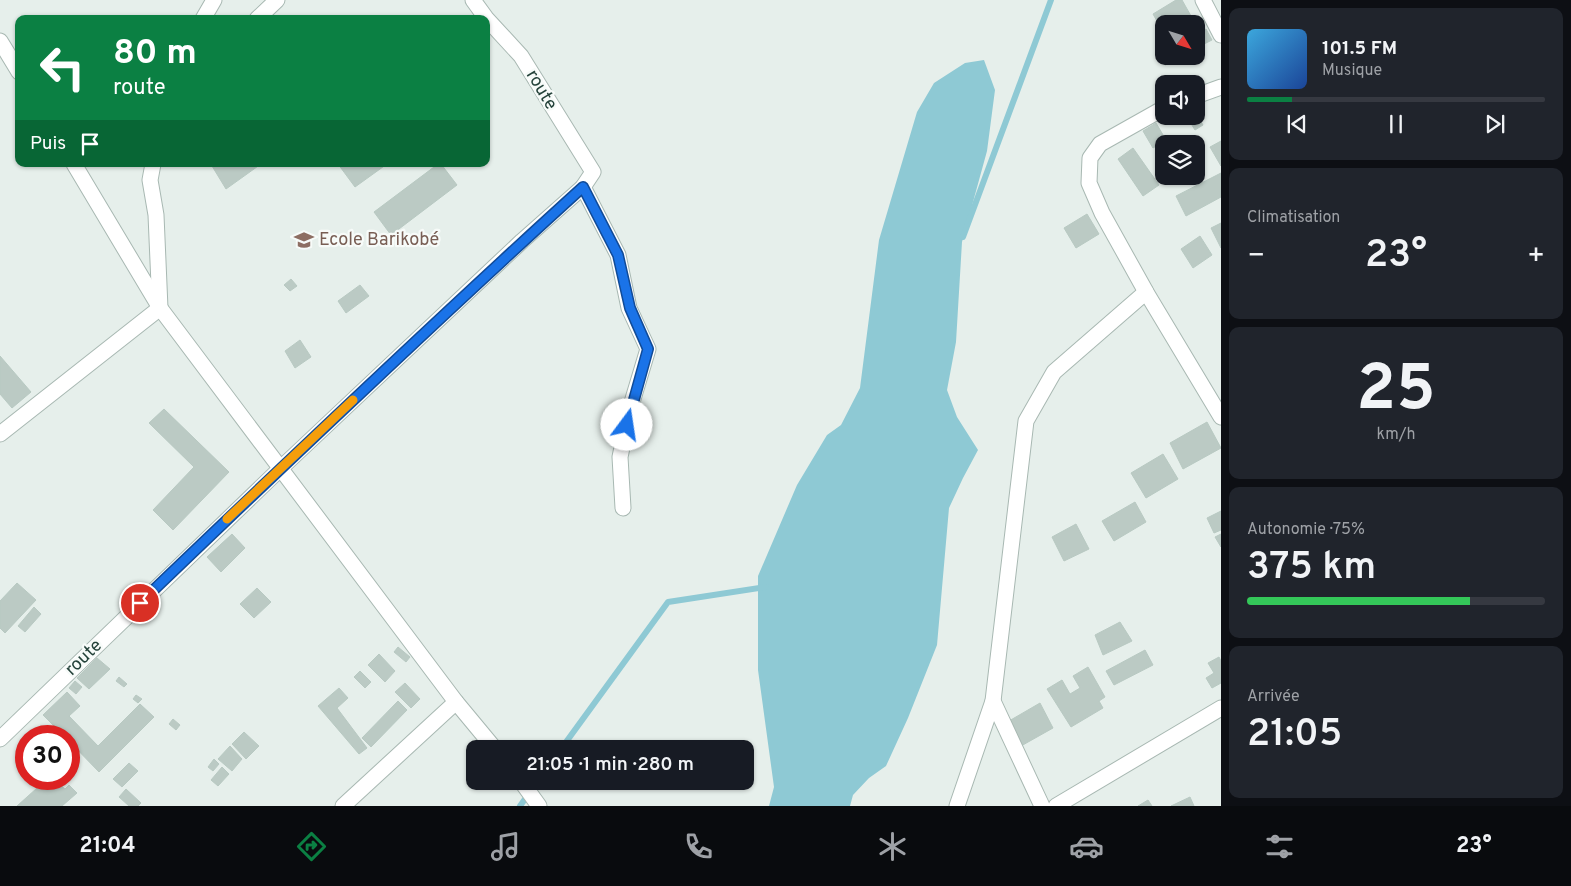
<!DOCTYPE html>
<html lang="fr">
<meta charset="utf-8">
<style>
body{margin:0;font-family:Overpass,sans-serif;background:#20242c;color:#f1f3f6;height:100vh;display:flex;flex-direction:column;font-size:19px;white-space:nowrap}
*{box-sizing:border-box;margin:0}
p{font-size:16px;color:#9ea1a6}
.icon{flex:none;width:28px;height:28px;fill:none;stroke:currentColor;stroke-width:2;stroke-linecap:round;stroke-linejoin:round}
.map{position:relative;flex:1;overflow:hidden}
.side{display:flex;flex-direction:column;gap:8px;padding:8px;background:#0d0f14;width:350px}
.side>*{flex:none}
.top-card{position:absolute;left:15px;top:15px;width:475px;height:152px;border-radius:10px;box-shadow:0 1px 4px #0004;background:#0b8043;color:#fff;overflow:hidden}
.needle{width:32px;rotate:128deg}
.controls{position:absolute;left:1155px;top:15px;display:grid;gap:10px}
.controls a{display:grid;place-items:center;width:50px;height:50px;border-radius:10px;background:#171b24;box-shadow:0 1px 4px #0004;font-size:25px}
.speed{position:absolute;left:15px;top:725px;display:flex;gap:10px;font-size:25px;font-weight:700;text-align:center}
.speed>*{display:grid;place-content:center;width:65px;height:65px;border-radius:50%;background:#171b24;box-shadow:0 1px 4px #0004;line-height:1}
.speed .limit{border:8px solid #d22;background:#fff;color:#111}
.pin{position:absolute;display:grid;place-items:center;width:42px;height:42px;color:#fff;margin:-21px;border:2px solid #fff;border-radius:50%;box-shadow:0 1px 5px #0007}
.me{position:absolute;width:55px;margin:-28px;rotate:14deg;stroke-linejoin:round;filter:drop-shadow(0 0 4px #0008)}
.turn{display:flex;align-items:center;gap:18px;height:105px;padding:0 15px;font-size:22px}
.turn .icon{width:65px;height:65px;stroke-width:2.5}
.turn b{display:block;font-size:35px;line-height:42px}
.then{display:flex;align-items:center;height:48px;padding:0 15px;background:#0003;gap:10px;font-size:19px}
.big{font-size:38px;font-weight:600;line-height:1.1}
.side .widget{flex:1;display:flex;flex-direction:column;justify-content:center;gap:8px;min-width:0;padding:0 18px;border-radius:10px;background:#20242c}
.side .dial{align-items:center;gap:0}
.dial b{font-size:65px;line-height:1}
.song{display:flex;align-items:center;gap:15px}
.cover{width:60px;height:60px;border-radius:8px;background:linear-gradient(135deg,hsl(200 70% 55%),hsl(220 70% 35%))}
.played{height:5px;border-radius:2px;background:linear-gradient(90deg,#0b8043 15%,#363941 15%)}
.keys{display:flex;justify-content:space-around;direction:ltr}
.heat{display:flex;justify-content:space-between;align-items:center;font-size:28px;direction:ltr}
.charge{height:8px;border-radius:4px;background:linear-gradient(90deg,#34c759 75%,#363941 0)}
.trip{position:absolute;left:466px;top:740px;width:288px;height:50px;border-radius:10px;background:#171b24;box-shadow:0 1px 4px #0004;font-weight:600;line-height:50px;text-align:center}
.tabs{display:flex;height:80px;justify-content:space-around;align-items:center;background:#090b0e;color:#9ea1a6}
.tabs .icon{width:35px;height:35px}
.tabs .current{color:#0b8043}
.tabs b{font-size:22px;color:#f1f3f6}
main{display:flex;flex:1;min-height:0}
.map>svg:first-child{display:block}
.water{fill:#8ec9d4}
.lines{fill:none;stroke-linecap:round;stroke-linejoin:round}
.stream{stroke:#8ec9d4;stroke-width:6}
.building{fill:#bbcac4;stroke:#b8c9c2}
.minor-casing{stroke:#a8b8b2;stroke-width:17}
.minor{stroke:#fff;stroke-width:15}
.route-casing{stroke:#114b97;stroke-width:12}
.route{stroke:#1a73e8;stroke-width:9}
.slow{stroke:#f59e0b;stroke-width:9}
.labels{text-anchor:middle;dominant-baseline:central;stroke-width:4.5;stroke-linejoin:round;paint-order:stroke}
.street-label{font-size:18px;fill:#24423a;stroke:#f7fbf9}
.education-label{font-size:18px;fill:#785e54;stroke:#f7fbf9;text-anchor:start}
</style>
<main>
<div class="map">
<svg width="1221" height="806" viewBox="0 0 1221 806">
<rect width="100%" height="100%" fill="#e6efeb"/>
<path class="water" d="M 984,60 L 995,90 L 987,151 L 962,242 L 956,342 L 947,390 L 957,417 L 978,450 L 963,478 L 949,508 L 937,645 L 908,718 L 886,766 L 869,778 L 853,795 L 850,806 L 769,806 L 774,787 L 758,670 L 758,576 L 797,485 L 827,435 L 841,425 L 860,388 L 879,240 L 917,112 L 934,83 L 965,63 Z"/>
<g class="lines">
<g class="stream">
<path d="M 963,237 L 1051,0"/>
<path d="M 561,749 L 668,602 L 766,587"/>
<path d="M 520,806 L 538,781"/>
</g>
</g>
<g class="building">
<path d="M 1176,0 L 1182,0 L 1191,16 L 1177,24 L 1164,24 L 1163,32 L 1153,14 Z"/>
<path d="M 1206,29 L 1212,40 L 1196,48 L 1196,34 Z"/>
<path d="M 1164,52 L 1164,56 L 1182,56 L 1165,65 L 1160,54 Z"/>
<path d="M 1198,117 L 1203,125 L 1195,130 L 1190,122 Z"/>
<path d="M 1156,123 L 1166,140 L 1153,148 L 1143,131 Z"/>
<path d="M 1221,141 L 1221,166 L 1210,147 Z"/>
<path d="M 1133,148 L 1159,185 L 1143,196 L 1118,159 Z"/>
<path d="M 214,164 L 261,164 L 226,189 L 212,166 Z"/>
<path d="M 338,164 L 387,164 L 355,187 Z"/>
<path d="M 438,164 L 441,164 L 457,185 L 391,235 L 374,212 Z"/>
<path d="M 1221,173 L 1221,197 L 1186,216 L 1176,196 Z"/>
<path d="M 1087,214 L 1099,234 L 1076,248 L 1064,228 Z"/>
<path d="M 1221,223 L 1221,248 L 1211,228 Z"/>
<path d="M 1200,236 L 1212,255 L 1193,268 L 1181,249 Z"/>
<path d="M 291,279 L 297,286 L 290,291 L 284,285 Z"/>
<path d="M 360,285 L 369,296 L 346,313 L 338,301 Z"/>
<path d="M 300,340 L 311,357 L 295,368 L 285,351 Z"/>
<path d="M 0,356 L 31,392 L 12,408 L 0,394 Z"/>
<path d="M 164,409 L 229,472 L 173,530 L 153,510 L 194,467 L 149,423 Z"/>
<path d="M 1207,422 L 1221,448 L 1183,469 L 1170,443 Z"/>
<path d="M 1163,454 L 1178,479 L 1146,498 L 1131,473 Z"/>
<path d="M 1135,502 L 1146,522 L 1114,541 L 1102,521 Z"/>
<path d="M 1221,511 L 1221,530 L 1214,533 L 1207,518 Z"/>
<path d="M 1076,524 L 1089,549 L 1064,561 L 1052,537 Z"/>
<path d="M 232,534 L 245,548 L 221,572 L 207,557 Z"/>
<path d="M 1221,534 L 1221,547 L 1215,537 Z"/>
<path d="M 17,583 L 36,600 L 5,633 L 0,628 L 0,601 Z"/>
<path d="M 257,588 L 271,602 L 254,618 L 240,604 Z"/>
<path d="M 34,607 L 41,614 L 25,632 L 18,626 Z"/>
<path d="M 1120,622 L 1132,641 L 1103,655 L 1095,635 Z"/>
<path d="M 398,647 L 410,657 L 406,662 L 394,652 Z"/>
<path d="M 1145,650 L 1153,665 L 1114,685 L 1106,671 Z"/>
<path d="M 379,654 L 395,671 L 385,682 L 368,665 Z"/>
<path d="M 1219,657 L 1221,661 L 1221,683 L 1212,688 L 1206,678 L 1214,673 L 1208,663 Z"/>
<path d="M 97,658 L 110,669 L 89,689 L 77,678 Z"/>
<path d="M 1088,667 L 1105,697 L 1099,701 L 1103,708 L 1071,727 L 1047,689 L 1062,680 L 1070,694 L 1080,688 L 1073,676 Z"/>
<path d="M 360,671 L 371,682 L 365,688 L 354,677 Z"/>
<path d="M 119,677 L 127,684 L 124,687 L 116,681 Z"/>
<path d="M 75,681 L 82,687 L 76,694 L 69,688 Z"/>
<path d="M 405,683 L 420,699 L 411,708 L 395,692 Z"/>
<path d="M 339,688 L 348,698 L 337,708 L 367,748 L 359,754 L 318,706 Z"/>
<path d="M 67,692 L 80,706 L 69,716 L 98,746 L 140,704 L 154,717 L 99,772 L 69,741 L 69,736 L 64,736 L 43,715 Z"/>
<path d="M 136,695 L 142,699 L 138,703 L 133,699 Z"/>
<path d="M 398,701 L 407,710 L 371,747 L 362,738 Z"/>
<path d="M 1040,703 L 1053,728 L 1021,746 L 1009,721 Z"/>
<path d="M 173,719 L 180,725 L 176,730 L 169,724 Z"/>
<path d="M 244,732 L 259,746 L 246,759 L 232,744 Z"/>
<path d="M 230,746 L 242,759 L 232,771 L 218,759 Z"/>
<path d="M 214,759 L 219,764 L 213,771 L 208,767 Z"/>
<path d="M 129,763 L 138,771 L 122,787 L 113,779 Z"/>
<path d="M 222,767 L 229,774 L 218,786 L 211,780 Z"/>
<path d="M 47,779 L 53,779 L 65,789 L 69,785 L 77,793 L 62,806 L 17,806 Z"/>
<path d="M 126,789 L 141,803 L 138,806 L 129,806 L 119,797 Z"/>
<path d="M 1190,797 L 1194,806 L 1171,806 Z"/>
<path d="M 1148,800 L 1152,806 L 1138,806 Z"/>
</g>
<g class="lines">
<defs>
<g id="minor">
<path d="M 1203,0 L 1221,35"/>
<path d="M 203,19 L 214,0"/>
<path d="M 257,19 L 277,0"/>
<path d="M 0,41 L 19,72"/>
<path d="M 1196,96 L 1221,87"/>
<path d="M 1164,108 L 1100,144 L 1090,158 L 1089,183 L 1102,213 L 1146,292 L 1221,417"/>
<path d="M 74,164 L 160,308 L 456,702 L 495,749"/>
<path d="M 583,187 L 618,255 L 629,308 L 648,349 L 630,409 L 620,457 L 623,508"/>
<path d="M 0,434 L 160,308 L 156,215 L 150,180 L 153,164"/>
<path d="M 993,701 L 1042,806"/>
<path d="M 0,739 L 281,468 L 522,241 L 583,187 L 593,172 L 521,56 L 486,18 L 473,0"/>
<path d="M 521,781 L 539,806"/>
<path d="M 343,806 L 456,702"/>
<path d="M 957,806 L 993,701 L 1026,421 L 1054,372 L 1146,292"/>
<path d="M 1056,806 L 1221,708"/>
</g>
</defs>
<use href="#minor" class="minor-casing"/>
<use href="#minor" class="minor"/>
</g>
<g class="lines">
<defs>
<path id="route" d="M 140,603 C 286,463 433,323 583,187 L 618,255 L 630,308 L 648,349 L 627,425"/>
</defs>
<use href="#route" class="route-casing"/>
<use href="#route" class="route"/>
<path class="slow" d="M 227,519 L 353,400"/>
</g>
<defs>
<symbol id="school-bare" viewBox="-9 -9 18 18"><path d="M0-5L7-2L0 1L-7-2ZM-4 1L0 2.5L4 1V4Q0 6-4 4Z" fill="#8d6e63" stroke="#f7fbf9" stroke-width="2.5" paint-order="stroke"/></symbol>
</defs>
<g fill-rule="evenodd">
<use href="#school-bare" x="290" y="226" width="28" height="28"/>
</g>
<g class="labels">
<g class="street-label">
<text transform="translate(541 90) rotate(59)">route</text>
<text transform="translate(84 658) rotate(-44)">route</text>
</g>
<g class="education-label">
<text x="319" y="240">Ecole Barikobé</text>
</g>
</g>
</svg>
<div class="controls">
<a><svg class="needle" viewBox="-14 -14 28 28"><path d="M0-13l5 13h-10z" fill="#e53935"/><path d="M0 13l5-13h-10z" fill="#9ea1a6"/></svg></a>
<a><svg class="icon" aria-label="sound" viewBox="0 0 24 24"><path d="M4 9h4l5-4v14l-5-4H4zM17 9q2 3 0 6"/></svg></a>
<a><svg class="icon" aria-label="layers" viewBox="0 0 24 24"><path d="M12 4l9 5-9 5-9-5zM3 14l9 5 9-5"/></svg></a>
</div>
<div class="speed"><div class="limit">30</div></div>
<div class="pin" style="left:140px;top:603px;background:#d93025"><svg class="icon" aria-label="arrive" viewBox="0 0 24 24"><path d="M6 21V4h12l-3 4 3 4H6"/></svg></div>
<svg class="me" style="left:627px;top:425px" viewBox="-20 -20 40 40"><circle r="19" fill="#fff"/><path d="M0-13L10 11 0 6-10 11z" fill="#1a73e8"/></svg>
<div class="trip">21:05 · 1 min · 280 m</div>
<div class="top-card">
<div class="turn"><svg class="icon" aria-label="left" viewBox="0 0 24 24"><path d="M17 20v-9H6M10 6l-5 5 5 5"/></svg><div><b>80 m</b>route</div></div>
<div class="then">Puis<svg class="icon" aria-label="arrive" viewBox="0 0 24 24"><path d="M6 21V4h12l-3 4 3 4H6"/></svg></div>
</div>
</div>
<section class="side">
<div class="widget">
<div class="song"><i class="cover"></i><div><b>101.5 FM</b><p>Musique</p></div></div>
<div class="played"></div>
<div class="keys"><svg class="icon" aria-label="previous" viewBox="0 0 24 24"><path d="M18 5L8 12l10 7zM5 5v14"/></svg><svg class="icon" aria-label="pause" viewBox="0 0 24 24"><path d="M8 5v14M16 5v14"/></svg><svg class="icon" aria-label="next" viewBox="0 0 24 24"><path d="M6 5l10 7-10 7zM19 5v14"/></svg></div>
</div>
<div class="widget"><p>Climatisation</p>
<div class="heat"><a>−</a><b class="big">23°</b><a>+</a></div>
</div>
<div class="widget dial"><b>25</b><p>km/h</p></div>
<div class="widget"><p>Autonomie · 75%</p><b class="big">375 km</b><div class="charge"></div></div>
<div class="widget"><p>Arrivée</p><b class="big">21:05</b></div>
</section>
</main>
<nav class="tabs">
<b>21:04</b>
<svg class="icon current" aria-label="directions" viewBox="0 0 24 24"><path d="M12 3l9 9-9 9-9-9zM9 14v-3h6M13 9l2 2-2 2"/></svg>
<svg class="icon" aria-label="music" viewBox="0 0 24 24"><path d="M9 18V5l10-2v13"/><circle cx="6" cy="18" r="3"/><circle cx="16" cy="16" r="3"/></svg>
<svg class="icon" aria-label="phone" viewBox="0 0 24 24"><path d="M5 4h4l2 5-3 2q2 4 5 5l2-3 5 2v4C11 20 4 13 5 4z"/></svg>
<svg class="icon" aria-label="climate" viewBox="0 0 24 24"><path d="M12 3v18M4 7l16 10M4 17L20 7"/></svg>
<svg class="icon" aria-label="car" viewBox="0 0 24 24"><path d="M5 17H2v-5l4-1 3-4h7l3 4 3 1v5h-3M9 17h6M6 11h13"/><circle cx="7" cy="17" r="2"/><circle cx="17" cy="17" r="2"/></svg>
<svg class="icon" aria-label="filters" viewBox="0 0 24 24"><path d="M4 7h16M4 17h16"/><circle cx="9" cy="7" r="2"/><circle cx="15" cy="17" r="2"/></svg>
<b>23°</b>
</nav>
